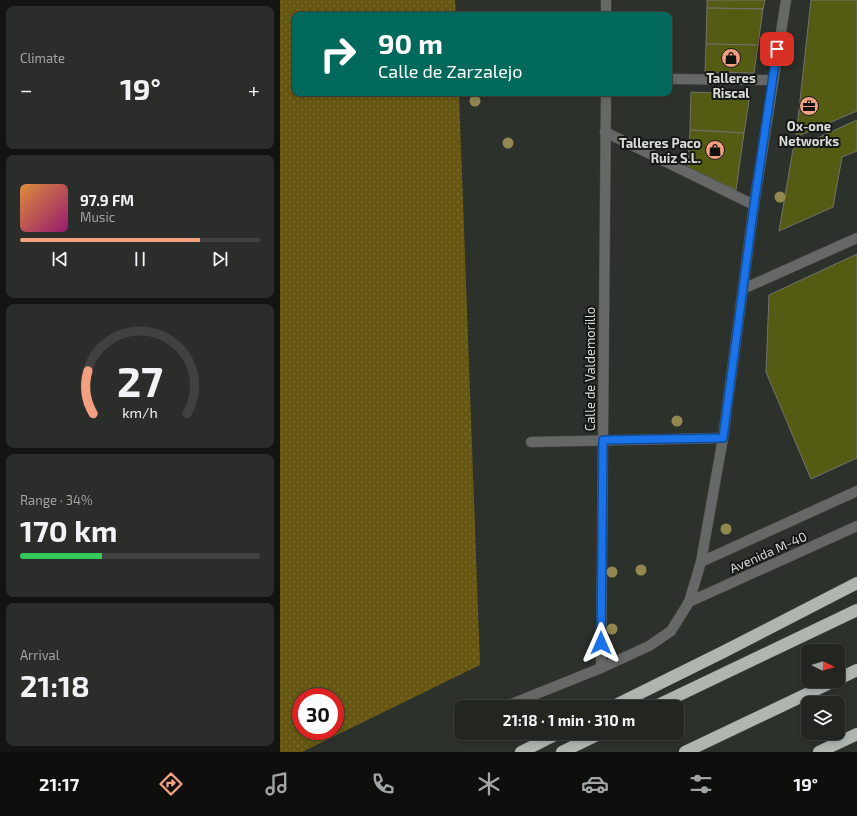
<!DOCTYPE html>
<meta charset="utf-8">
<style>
body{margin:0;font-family:"Exo 2",sans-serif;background:#2a2d29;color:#f1f3f6;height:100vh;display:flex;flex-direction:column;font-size:15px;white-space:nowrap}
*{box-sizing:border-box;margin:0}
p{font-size:13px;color:#a2a5a5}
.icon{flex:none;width:22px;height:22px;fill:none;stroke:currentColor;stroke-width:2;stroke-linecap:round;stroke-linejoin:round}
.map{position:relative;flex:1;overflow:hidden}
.panel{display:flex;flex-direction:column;gap:6px;padding:6px;background:#131412;width:280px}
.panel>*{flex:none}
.guide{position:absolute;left:12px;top:12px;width:380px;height:84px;border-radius:8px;box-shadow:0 2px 6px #0003,0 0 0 1px #3f423e;background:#00695c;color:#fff;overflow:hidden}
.needle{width:26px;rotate:95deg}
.buttons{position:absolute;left:521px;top:644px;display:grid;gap:8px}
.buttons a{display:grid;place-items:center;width:44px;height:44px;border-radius:8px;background:#222520;box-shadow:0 2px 6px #0003,0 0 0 1px #3f423e;font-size:20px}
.speed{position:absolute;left:12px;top:688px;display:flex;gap:8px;font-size:20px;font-weight:700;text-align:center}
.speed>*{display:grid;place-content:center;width:52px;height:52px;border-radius:50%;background:#222520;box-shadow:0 2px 6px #0003,0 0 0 1px #3f423e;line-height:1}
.speed .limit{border:6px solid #d22;background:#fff;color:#111}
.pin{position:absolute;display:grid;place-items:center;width:34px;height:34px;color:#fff;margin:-17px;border-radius:8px;box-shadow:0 2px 6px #0006}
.me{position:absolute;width:44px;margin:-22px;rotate:0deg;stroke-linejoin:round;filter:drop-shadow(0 0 3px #0008)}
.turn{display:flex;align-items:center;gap:14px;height:84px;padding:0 20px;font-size:18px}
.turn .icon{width:52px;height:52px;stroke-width:2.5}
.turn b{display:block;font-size:28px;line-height:34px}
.big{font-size:30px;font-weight:700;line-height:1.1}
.panel .widget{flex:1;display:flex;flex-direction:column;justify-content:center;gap:6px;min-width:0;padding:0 14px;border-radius:8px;background:#2a2d29}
.panel .dial{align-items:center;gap:0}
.dial svg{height:104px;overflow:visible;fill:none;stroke:#3f423e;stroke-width:7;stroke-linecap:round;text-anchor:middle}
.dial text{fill:#f1f3f6;stroke:none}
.song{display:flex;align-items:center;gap:12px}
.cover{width:48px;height:48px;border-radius:6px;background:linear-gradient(135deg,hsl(30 70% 55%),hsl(320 70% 35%))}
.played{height:4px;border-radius:2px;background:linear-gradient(90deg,#f2a07f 75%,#3f423e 75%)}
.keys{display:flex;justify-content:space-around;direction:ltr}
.heat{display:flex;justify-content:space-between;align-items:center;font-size:22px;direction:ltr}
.charge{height:6px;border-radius:3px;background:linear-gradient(90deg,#34c759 34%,#3f423e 0)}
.trip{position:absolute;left:174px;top:700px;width:230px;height:40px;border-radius:8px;background:#222520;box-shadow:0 2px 6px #0003,0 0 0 1px #3f423e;font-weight:700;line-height:40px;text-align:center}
.dock{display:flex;height:64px;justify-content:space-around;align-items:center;background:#0e0f0d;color:#a2a5a5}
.dock .icon{width:28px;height:28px}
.dock .selected{color:#f2a07f}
.dock b{font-size:18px;color:#f1f3f6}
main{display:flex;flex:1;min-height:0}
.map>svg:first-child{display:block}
.grass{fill:url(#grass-dots);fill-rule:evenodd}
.building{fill:#545b13;stroke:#72736b}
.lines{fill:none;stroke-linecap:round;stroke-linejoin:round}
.street-casing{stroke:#494c47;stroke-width:11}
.highway-casing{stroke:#494c47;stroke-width:13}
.street{stroke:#656866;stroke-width:10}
.highway{stroke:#afb6b0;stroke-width:12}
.tree{fill:#93884f}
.route-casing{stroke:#114b97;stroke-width:10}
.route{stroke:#1a73e8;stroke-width:7}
.labels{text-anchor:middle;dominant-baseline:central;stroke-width:4;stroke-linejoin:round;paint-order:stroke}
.poi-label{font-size:13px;font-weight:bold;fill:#dadcd8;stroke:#161815}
.street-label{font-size:13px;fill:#dadcd8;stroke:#161815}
</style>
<main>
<section class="panel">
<div class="widget"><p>Climate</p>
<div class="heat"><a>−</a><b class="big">19°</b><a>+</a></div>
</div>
<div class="widget">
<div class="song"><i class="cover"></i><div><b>97.9 FM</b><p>Music</p></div></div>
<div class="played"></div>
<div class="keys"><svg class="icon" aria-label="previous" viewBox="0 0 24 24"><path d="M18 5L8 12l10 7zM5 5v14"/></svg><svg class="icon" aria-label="pause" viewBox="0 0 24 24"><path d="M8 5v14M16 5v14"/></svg><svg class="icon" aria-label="next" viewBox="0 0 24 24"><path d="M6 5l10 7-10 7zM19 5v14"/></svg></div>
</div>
<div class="widget dial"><svg viewBox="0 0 100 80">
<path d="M14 69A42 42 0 1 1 86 69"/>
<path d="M14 69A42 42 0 0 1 10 36" stroke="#f2a07f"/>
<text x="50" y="56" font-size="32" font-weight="700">27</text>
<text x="50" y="72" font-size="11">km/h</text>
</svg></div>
<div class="widget"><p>Range · 34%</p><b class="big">170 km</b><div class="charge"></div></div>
<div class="widget"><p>Arrival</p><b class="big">21:18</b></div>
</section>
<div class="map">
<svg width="577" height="752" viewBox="0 0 577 752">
<defs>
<pattern id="grass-dots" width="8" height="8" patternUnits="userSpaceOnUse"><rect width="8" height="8" fill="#665812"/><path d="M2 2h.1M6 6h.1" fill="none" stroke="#7b6f34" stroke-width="1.8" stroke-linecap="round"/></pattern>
</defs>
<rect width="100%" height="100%" fill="#2d312b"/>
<path class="grass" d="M 0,0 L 175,0 L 176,15 L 15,15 L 15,93 L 179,93 L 200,665 L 22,752 L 0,752 ZM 21,697 L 55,697 L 55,731 L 21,731 Z"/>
<g class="building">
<path d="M 427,0 L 485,0 L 483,9 L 427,8 Z"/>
<path d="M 531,0 L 577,0 L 577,111 L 516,137 Z"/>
<path d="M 427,8 L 483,9 L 478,45 L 426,44 Z"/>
<path d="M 426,44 L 478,45 L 474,73 L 425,72 Z"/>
<path d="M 411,92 L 470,94 L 464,133 L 410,130 Z"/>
<path d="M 577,120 L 577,151 L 562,157 L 553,207 L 499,231 L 513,149 Z"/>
<path d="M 410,130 L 464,133 L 456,190 L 408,168 Z"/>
<path d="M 577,254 L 577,458 L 531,479 L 486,372 L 489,295 Z"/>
</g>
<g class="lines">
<defs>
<g id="street">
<path d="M 326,15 L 326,0"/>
<path d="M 389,79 L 493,80"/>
<path d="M 325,132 L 474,205"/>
<path d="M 463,289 L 577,238"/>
<path d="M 251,442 L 443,438"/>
<path d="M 421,562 L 577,491"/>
<path d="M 409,602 L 577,526"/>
<path d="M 321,668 L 326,93"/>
<path d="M 224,707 L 321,668 L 369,646 L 391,631 L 409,602 L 421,562 L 443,438 L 474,205 L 506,0"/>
</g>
<g id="highway">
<path d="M 558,679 L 577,670"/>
<path d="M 332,707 L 445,651 L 577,583"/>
<path d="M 374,707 L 577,610"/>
<path d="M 241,752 L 279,733"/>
<path d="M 282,752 L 321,733"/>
<path d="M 405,752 L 554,681"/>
<path d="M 539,752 L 577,734"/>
</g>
</defs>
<use href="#street" class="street-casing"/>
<use href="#highway" class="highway-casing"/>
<use href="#street" class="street"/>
<use href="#highway" class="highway"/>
</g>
<g class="tree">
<circle cx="195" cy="101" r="5.5"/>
<circle cx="228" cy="143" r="5.5"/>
<circle cx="500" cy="197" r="5.5"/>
<circle cx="397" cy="421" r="5.5"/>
<circle cx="446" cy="529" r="5.5"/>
<circle cx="361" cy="570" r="5.5"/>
<circle cx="332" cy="572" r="5.5"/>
<circle cx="332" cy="629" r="5.5"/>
</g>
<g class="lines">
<defs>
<path id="route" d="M 321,643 L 323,440 L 443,438 L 474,205 L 497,49"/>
</defs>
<use href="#route" class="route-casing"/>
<use href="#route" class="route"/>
</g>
<defs>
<symbol id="shop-disc" viewBox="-11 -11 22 22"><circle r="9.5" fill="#f2a07f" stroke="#161815"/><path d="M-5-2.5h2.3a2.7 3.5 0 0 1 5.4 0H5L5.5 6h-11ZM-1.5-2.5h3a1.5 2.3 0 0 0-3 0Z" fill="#111"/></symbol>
<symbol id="office-disc" viewBox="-11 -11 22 22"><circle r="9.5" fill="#f2a07f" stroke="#161815"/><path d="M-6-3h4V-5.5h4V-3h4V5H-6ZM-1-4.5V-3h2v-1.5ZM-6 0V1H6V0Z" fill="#111"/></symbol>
</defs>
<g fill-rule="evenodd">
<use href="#shop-disc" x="440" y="47" width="22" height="22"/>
<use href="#office-disc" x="518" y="95" width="22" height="22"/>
<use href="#shop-disc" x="424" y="139" width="22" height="22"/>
</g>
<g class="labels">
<g class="poi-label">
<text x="451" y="78">Talleres<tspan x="451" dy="15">Riscal</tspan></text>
<text x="529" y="126">Ox-one<tspan x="529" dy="15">Networks</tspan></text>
<text x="421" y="143" text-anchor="end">Talleres Paco<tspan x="421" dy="15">Ruiz S.L.</tspan></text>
</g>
<g class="street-label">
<text transform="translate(310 369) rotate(-90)">Calle de Valdemorillo</text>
<text transform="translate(488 552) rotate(-24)">Avenida M-40</text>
</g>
</g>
</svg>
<div class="buttons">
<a><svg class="needle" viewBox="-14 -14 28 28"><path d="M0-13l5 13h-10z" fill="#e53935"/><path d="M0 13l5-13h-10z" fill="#a2a5a5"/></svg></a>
<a><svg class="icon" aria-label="layers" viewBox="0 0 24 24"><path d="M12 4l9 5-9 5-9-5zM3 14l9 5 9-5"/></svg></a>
</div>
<div class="speed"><div class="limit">30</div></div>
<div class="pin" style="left:497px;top:49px;background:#d93025"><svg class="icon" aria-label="arrive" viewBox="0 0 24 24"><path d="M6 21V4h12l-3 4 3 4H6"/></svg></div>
<svg class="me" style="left:321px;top:643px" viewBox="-20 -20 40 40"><path d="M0-17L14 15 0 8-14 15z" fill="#1a73e8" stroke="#fff" stroke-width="4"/></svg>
<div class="trip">21:18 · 1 min · 310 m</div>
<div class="guide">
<div class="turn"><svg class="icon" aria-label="right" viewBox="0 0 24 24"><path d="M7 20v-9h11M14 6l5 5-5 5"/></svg><div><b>90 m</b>Calle de Zarzalejo</div></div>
</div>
</div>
</main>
<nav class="dock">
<b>21:17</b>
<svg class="icon selected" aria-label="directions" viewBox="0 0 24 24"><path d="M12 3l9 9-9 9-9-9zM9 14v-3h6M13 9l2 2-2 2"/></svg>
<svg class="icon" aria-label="music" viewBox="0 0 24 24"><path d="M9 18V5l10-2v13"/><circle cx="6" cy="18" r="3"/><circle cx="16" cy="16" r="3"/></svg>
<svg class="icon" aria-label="phone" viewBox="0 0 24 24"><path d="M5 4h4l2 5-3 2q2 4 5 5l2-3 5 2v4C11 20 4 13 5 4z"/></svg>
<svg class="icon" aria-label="climate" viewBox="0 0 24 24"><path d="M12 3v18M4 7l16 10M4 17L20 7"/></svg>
<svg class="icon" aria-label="car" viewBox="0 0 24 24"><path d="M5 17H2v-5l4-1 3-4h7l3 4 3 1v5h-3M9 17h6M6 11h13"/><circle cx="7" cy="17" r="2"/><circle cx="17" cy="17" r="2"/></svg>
<svg class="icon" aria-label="filters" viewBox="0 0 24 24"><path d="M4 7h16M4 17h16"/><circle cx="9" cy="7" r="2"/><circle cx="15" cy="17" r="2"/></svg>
<b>19°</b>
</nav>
